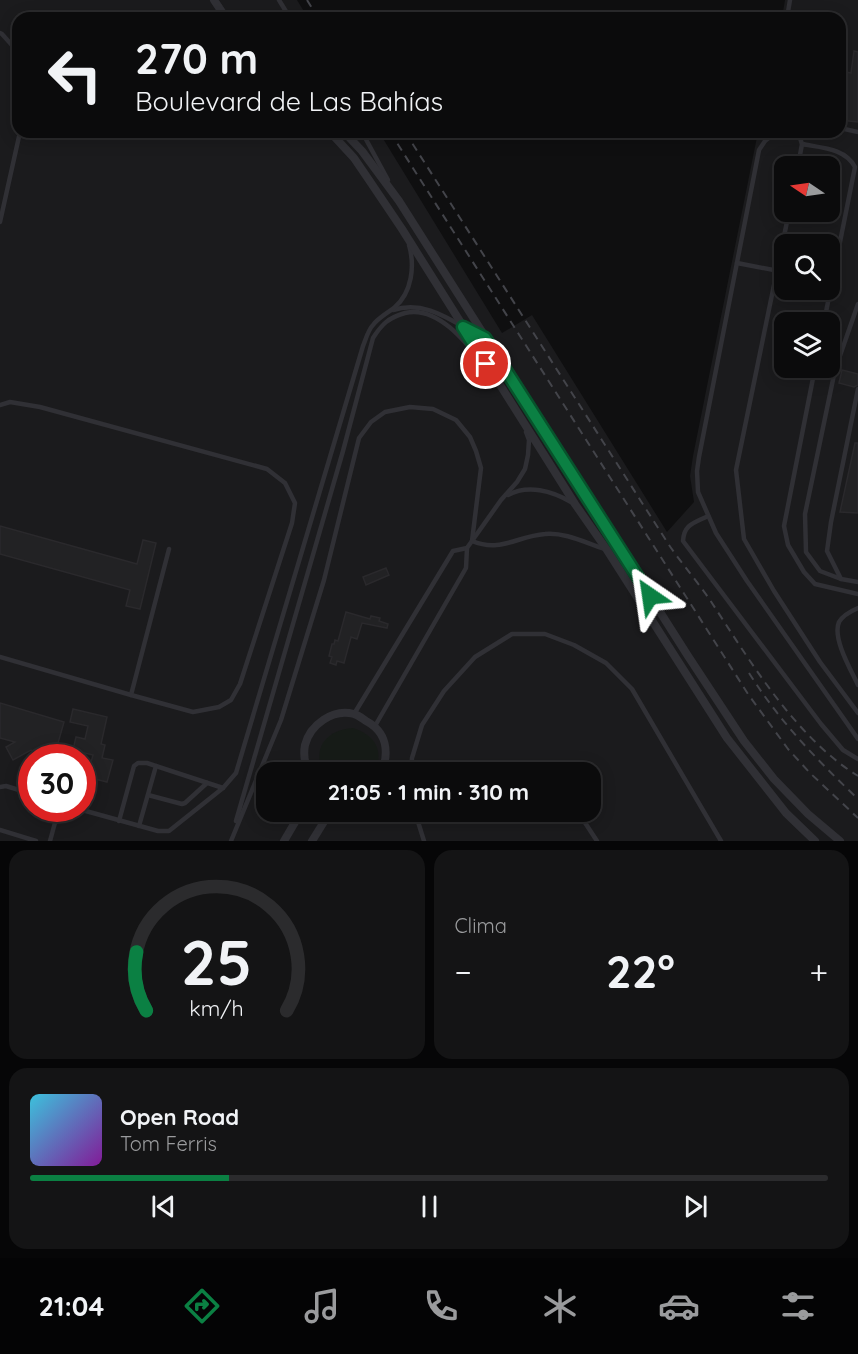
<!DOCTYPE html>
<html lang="es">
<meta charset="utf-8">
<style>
body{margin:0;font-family:Quicksand,sans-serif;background:#141415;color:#f1f3f6;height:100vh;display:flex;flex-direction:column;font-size:22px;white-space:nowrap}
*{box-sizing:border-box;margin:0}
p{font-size:20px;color:#9a9b9d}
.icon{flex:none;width:33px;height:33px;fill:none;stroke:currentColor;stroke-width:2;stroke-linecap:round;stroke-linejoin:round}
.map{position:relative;height:841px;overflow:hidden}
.side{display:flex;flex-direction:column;gap:9px;padding:9px;background:#060607;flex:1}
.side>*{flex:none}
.hud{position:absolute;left:12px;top:12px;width:834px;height:126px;border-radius:18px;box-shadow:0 3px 15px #0003,0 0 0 2px #2b2b2d;background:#0b0b0c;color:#f1f3f6;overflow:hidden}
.needle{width:39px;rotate:283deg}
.buttons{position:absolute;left:774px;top:156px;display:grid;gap:12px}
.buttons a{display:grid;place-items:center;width:66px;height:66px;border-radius:12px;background:#0b0b0c;box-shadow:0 3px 15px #0003,0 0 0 2px #2b2b2d;font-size:30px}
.speed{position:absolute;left:18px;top:744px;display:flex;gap:12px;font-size:30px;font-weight:700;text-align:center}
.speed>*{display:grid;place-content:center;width:78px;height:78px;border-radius:50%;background:#0b0b0c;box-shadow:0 3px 15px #0003,0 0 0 2px #2b2b2d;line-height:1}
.speed .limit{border:9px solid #d22;background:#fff;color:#111}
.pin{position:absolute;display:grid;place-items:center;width:51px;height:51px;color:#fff;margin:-26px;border:3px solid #fff;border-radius:50%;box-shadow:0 2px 6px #0007}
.me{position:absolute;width:66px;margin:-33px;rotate:328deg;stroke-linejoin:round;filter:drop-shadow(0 0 4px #0008)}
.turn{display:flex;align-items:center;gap:21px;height:126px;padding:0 24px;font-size:27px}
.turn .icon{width:78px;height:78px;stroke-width:2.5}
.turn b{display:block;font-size:42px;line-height:51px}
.big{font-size:45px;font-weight:800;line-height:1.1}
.side .widget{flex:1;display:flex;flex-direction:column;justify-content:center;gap:9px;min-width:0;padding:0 21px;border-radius:18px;background:#141415}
.side .dial{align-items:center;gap:0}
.dial svg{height:156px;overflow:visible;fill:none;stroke:#2b2b2d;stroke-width:7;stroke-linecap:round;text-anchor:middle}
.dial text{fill:#f1f3f6;stroke:none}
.song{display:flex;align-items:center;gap:18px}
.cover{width:72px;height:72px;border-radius:9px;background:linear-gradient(135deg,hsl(190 70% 55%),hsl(290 70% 35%))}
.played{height:6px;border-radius:3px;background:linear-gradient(90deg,#0b8043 25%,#2b2b2d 25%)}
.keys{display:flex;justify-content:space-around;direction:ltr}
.heat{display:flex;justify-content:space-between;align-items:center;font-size:33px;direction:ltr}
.side .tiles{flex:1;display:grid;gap:9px;grid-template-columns:1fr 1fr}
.widget:last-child{grid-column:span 2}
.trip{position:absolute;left:256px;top:762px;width:345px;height:60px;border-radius:18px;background:#0b0b0c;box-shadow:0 3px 15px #0003,0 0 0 2px #2b2b2d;font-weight:800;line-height:60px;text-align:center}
.dock{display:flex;height:96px;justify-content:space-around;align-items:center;background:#040405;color:#9a9b9d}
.dock .icon{width:42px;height:42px}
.dock .on{color:#0b8043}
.dock b{font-size:27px;color:#f1f3f6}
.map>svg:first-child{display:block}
.built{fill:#1b1b1d;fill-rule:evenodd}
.green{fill:#161b17}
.building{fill:#222224;stroke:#2a292c;stroke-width:1.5}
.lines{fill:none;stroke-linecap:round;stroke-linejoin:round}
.lane{stroke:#303035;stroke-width:4.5}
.street{stroke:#303035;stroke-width:8}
.rail{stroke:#43444a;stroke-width:2;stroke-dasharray:8 6;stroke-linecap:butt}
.route-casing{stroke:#07532c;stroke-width:15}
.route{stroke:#0b8043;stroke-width:10}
</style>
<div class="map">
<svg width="858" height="841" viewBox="0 0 858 841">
<rect width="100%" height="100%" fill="#0f0f10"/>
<path class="built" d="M 0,0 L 297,0 L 308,18 L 18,18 L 18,132 L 379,132 L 502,333 L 532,315 L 667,532 L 694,502 L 690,476 L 693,456 L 758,132 L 840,132 L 840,18 L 782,18 L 785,0 L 858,0 L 858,841 L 0,841 ZM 784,166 L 830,166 L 830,212 L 784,212 ZM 784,244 L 830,244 L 830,290 L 784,290 ZM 784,322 L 830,322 L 830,368 L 784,368 ZM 32,758 L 82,758 L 82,808 L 32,808 ZM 267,772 L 591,772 L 591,812 L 267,812 Z"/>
<path class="green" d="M 353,728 C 375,735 384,750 375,772 L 323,772 C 312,747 327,730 353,728 Z"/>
<g class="building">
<path d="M 854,51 L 858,52 L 858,122 L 840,120 L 840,71 L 851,73 Z"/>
<path d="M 842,370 L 858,374 L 858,385 L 854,387 L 839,383 Z"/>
<path d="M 855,443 L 858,443 L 858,513 L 840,512 Z"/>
<path d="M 0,526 L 137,564 L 143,540 L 156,543 L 140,609 L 126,606 L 130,590 L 0,554 Z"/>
<path d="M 386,568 L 389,575 L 366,585 L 363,577 Z"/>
<path d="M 346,612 L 370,619 L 371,616 L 380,618 L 379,621 L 388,624 L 387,628 L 362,623 L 357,639 L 351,637 L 344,663 L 337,661 L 336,665 L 330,663 L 332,657 L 329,656 L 332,644 L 334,644 L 335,640 L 338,641 Z"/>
<path d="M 0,703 L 64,722 L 54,757 L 31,750 L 13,760 L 6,747 L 15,742 L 0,738 Z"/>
<path d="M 73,709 L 107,717 L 101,744 L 105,745 L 102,758 L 113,760 L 107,782 L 87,777 L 93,755 L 73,750 L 76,737 L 85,739 L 88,726 L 70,722 Z"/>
</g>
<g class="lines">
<g class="lane">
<path d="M 279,0 L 290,18"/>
<path d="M 787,18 L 790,0"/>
<path d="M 0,33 L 2,34 L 18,52"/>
<path d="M 840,128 L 858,132"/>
<path d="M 362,132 L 388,180"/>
<path d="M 776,132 L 765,141 L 759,150 L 699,457 L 697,471 L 698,492 L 716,533 L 747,581 L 858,739"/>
<path d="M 802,144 C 822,148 845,148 855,167 L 824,322"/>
<path d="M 798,166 L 802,144 L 798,132"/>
<path d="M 789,212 L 736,470 L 744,539 L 774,591 L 820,662 L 858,713"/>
<path d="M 0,222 L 20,132"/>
<path d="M 737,263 L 784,272"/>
<path d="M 858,304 L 835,370 L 805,514 L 806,552 L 820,571 L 841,579 L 858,582"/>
<path d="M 393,310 C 427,299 454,323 482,337"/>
<path d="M 815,368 L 784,526 L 788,545 L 804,572 L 815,584 L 858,594"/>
<path d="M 0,405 L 10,402 L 40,407 L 267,469 L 285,483 L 295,503 L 292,523 L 240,684 L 231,700 L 219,707 L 193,712 L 131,695 L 169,549"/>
<path d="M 508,495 C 528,484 552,491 571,502"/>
<path d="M 708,516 C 694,523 684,524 683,541 L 821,724 L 843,750 L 858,759"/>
<path d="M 841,579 L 827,551 L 831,522 L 858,389"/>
<path d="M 858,608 C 851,611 843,615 839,622 C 832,638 851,670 858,685"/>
<path d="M 0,657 L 131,695"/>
<path d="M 354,714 L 453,551 L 467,548"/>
<path d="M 375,726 L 466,568 L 467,548 L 501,500 L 517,482 L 525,469 L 528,455 L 529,440 L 526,432"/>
<path d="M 411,772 L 412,758 L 422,725 L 444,691 L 475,657 L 512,634 L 545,634 L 574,645 L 606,663 L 632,689 L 721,841"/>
<path d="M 0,787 L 6,786 L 32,794"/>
<path d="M 148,795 L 182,804 L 185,803 L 207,783"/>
<path d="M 75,808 L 158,831 L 169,831 L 223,788 L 236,773 L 363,346 C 366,339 368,330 373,325 C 379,317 388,313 395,307 C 412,292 415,266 409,245"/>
<path d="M 415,812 L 424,841"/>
<path d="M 578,812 L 597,841"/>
<path d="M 119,821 L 134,766 L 138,763 L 147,763 L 223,788"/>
<path d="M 236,821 L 343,451 L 373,338 C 382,324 388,318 405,313 C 437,305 466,342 483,364"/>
<path d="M 139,826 L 156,766"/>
<path d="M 0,830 L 36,841"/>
<path d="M 50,841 L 59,808"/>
<path d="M 231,841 L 281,720 L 324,580 L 359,438 L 371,422 L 385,412 L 410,407 L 433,409 L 456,420 L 470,437 L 476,451 L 481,468 L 472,541 C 501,553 517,536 545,534 C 565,532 586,543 605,549"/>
</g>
<g class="street">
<path d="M 214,0 L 226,18"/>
<path d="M 330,132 L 354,158 L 369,180 L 402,229 L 575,504 L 607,550 L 727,738 L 786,813 L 815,841"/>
<path d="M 344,132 L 362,151 L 399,201 L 688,656 L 744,741 L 774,779 L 808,814 L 840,841"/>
<path d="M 308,772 C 305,764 303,755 305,745 C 310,725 333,708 354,714 C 358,715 363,719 366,721 C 387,732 389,752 382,772"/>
<path d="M 284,841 L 301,812"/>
<path d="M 312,841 L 330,812"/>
</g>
<g class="rail">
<path d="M 307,0 L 318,18"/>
<path d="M 390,132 L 748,694 L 788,749 L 810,773 L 858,818"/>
<path d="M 405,132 L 669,545 C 682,564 697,581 710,600 C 750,661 795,737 858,776"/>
<path d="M 749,673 C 780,722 816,759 858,799"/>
</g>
</g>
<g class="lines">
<defs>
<path id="route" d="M 486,364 L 463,327 L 485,338 L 650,596"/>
</defs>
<use href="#route" class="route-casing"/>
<use href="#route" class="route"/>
</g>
</svg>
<div class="buttons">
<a><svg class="needle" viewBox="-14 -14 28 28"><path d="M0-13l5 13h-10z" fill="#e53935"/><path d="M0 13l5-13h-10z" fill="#9a9b9d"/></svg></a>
<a><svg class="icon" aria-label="search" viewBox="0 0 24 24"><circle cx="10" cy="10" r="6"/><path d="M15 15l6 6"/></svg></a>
<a><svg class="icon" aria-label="layers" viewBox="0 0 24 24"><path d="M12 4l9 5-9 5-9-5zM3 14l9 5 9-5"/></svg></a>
</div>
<div class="speed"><div class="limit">30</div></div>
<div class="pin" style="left:486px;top:364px;background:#d93025"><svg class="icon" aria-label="arrive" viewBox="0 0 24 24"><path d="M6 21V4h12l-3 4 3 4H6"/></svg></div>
<svg class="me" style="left:650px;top:596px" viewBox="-20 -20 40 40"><path d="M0-17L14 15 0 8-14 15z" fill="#0b8043" stroke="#fff" stroke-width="4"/></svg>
<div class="trip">21:05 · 1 min · 310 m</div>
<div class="hud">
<div class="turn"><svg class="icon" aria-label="left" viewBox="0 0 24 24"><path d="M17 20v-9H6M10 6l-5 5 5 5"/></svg><div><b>270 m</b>Boulevard de Las Bahías</div></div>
</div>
</div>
<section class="side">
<div class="tiles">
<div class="widget dial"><svg viewBox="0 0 100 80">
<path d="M14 69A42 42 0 1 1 86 69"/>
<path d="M14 69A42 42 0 0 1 9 39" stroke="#0b8043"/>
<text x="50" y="56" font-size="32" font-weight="700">25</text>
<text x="50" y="72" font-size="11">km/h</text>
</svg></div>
<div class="widget"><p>Clima</p>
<div class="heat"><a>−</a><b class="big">22°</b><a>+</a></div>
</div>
<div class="widget">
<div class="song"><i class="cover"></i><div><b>Open Road</b><p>Tom Ferris</p></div></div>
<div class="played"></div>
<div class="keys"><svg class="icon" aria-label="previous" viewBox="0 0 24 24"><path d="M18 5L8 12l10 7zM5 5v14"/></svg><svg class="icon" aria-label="pause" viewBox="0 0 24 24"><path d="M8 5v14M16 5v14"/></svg><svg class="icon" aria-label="next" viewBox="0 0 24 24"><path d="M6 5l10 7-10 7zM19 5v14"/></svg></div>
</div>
</div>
</section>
<nav class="dock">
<b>21:04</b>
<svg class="icon on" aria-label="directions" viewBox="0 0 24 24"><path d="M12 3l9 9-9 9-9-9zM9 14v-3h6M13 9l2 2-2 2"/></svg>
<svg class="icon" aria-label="music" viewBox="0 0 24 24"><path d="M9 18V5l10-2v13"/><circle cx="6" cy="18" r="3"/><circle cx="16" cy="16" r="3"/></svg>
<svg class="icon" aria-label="phone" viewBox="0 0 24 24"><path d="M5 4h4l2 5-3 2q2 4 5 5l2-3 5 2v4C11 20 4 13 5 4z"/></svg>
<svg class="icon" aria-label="climate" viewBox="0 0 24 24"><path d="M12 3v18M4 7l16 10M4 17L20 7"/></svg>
<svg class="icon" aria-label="car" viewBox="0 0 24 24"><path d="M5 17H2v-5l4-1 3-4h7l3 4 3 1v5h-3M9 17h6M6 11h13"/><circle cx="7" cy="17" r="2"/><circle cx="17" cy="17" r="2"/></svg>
<svg class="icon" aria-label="filters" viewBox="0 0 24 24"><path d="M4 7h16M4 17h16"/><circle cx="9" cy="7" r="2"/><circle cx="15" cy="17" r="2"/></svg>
</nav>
